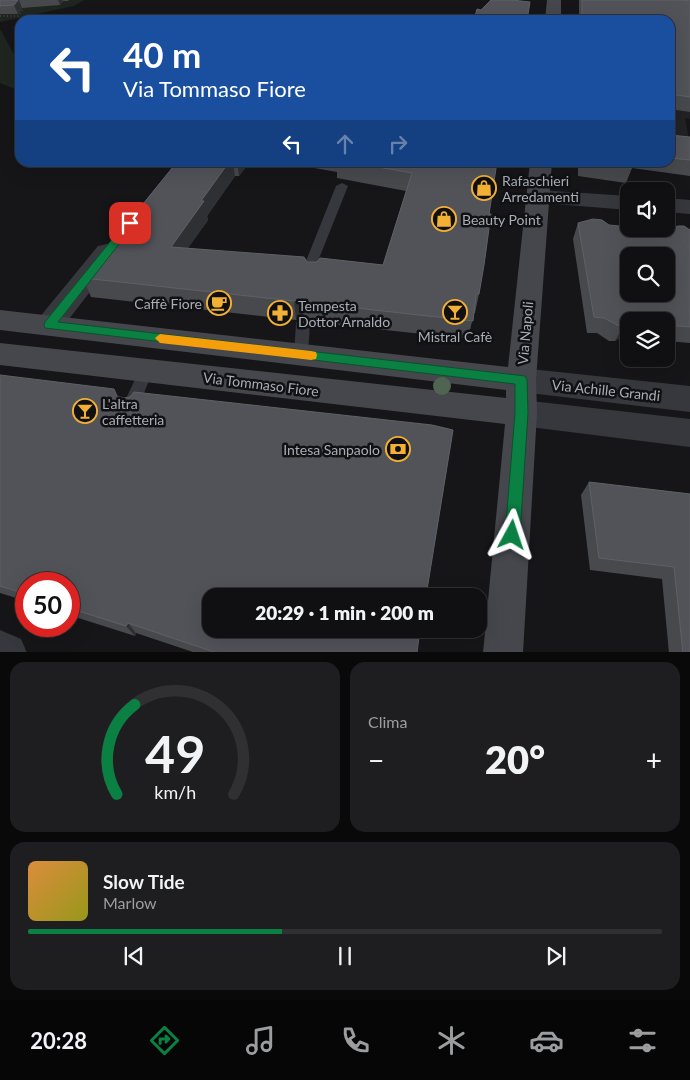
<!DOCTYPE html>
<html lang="it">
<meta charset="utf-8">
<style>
body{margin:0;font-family:Lato,sans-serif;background:#1e1e20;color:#f1f3f6;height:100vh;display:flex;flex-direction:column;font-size:19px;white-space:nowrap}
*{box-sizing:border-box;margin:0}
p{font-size:16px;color:#9c9d9f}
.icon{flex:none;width:28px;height:28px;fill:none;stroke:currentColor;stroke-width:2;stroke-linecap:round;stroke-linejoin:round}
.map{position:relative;height:652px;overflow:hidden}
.drawer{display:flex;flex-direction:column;gap:10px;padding:10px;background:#09090a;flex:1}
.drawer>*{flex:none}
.hud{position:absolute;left:15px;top:15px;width:660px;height:152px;border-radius:15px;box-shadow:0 5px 20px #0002,0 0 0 1px #303032;background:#1a4fa0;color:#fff;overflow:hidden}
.fabs{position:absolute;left:620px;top:182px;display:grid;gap:10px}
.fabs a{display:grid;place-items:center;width:55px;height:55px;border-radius:10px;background:#101012;box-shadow:0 5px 20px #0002,0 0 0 1px #303032;font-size:25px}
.speed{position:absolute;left:15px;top:572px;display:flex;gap:10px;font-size:25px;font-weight:700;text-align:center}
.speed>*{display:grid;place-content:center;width:65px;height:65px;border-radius:50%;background:#101012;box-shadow:0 5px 20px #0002,0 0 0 1px #303032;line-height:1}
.speed .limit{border:8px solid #d22;background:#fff;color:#111}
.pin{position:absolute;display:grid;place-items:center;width:42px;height:42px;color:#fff;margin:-21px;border-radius:10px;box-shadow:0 2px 8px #0006}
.me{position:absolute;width:55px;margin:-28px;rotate:5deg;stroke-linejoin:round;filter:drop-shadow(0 0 4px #0008)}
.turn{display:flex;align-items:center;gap:18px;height:105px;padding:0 25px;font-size:22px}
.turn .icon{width:65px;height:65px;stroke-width:2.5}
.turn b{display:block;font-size:35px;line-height:42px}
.lanes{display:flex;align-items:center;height:48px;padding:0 25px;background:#0003;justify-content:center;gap:25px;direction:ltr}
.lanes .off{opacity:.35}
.big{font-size:38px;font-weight:800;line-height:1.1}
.drawer .tile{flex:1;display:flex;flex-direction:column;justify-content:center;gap:8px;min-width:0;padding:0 18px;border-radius:15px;background:#1e1e20}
.drawer .dial{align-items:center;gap:0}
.dial svg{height:130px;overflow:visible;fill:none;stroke:#303032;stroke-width:7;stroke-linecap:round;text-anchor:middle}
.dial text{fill:#f1f3f6;stroke:none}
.song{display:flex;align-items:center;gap:15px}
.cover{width:60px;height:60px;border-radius:8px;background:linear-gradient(135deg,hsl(30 70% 55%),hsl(60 70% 35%))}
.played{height:5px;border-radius:2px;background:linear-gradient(90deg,#0b8043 40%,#303032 40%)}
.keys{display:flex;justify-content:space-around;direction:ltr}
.heat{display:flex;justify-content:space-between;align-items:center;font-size:28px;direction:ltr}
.drawer .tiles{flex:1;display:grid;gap:10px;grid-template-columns:1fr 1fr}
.tile:last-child{grid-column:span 2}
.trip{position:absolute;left:202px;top:588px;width:285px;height:50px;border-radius:15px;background:#101012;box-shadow:0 5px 20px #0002,0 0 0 1px #303032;font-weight:800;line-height:50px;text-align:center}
.menu{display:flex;height:80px;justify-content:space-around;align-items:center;background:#060607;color:#9c9d9f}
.menu .icon{width:35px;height:35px}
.menu .on{color:#0b8043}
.menu b{font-size:22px;color:#f1f3f6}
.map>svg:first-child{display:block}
.built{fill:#222225}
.green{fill:#1e261f}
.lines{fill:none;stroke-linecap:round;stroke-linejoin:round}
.path{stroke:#3d3f44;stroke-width:2;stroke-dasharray:1 2.5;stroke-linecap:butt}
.lane{fill:#37383d;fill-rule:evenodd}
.street{fill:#37383d;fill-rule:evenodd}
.secondary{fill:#45474d;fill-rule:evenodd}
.tree{fill:#506452}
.wall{fill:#47494d}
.shaded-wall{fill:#2f3033}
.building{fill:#525359;stroke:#5f6168;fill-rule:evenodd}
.route{fill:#0b8043;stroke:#07532c}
.slow{fill:#f59e0b}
.labels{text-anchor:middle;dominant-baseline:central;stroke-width:5;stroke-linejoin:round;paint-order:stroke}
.poi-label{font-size:14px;fill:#a8adb8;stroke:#111113;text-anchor:start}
.street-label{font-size:14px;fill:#a8adb8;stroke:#111113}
</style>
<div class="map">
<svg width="690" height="653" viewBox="0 0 690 653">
<rect width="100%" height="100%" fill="#161618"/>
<path class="built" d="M 670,87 L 690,89 L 690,119 L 685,118 L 690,144 L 670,148 Z"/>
<g class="green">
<path d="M 0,0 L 84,0 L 74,6 L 0,22 Z"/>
<path d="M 0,29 L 20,65 L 20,91 L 0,83 Z"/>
</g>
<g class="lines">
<path class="path" d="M 0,16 L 18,16 L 30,0"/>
<g class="lane">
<path d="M 342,183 L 348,186 L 318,261 L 319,276 L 318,279 L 308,279 L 306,261 L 336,186 Z"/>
<path d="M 303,318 L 308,319 L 310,323 L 308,354 L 306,358 L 301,360 L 296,358 L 294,354 L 296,323 L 298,319 Z"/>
<path d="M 146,365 L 151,367 L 153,371 L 139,405 L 136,410 L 131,411 L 126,410 L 123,405 L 139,371 L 141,367 Z"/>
</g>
<g class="street">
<path d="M 538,190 L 629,196 L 629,210 L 530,202 L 527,197 L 530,192 Z"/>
<path d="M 666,198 L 690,200 L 690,214 L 666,212 Z"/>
<path d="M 107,244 L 116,246 L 119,252 L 116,258 L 59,332 L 49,335 L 39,332 L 35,325 L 39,318 L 98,246 Z"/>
<path d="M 521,368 L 690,386 L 690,412 L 521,392 L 511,388 L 506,380 L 511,372 Z"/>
<path d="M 522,400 L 690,419 L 690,447 L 522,426 L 511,422 L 507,413 L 511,404 Z"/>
<path d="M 0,630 L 21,639 L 27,653 L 0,653 Z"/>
</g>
<g class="secondary">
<path d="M 547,0 L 561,0 L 561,20 L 545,20 Z"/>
<path d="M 530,162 L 552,162 L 536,380 L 537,413 L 523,653 L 483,653 L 505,424 L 0,365 L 0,343 L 506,398 L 506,390 L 0,330 L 0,310 L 508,367 Z"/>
</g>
</g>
<circle class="tree" cx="442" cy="386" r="9"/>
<g class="wall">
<path d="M 0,0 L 69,0 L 68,1 L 63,1 L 60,5 L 22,8 L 18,14 L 0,14 Z"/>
<path d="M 579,0 L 690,0 L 690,112 L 670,109 L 670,20 L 579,20 Z"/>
<path d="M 670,135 L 690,137 L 690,176 L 632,168 L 626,183 L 578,176 L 578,162 L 670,162 Z"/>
<path d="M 177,162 L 250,162 L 239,176 L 235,176 L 207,216 L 208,220 L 188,248 L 307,262 L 383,265 L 406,191 L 337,178 L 337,172 L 280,162 L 497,162 L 489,214 L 479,294 L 475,313 L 474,313 L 468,339 L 312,322 L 308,317 L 303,316 L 296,320 L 91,297 L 83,278 Z"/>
<path d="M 578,223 L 667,230 L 690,230 L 690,343 L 666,341 L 666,321 L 629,321 L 629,337 L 621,337 L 615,341 L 609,341 L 597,333 L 587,333 L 573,239 Z"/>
<path d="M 0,375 L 417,653 L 196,653 L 136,633 L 135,636 L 69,615 L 69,584 L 26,584 L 26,601 L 0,593 Z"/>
<path d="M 589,482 L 690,494 L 690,653 L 669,653 L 662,579 L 590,570 L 581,495 Z"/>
</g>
<g class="shaded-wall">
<path d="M 18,0 L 19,0 L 22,8 L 18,14 L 14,5 Z"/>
<path d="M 58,0 L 62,0 L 63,1 L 60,5 Z"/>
<path d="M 229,162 L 233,162 L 235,176 L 207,216 L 208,220 L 176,265 L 171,247 L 201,201 Z"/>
<path d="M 237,162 L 250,162 L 239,176 Z"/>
<path d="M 302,298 L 303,316 L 296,320 L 294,301 Z"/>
<path d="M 629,322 L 621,337 L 615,341 L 623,326 Z"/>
<path d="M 128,623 L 136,633 L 135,636 L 126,626 Z"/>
</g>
<g class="building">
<path d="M 0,0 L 18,0 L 14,5 L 0,6 Z"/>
<path d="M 491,0 L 512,0 L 530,2 L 527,20 L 474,20 L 477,9 L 481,10 Z"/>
<path d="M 582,0 L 680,0 L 688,1 L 687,0 L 690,0 L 690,97 L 670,94 L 670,20 L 582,20 Z"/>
<path d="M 423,18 L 444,20 L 422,20 Z"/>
<path d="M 670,135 L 690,137 L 690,160 L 670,158 Z"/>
<path d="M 177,162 L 229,162 L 201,201 L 204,201 L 171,247 L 304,257 L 307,262 L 317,262 L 320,258 L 383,265 L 412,173 L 350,162 L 497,162 L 489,214 L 491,214 L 484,265 L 479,294 L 476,294 L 473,321 L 311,303 L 307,299 L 302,298 L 294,301 L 83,278 Z"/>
<path d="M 591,162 L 632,162 L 632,168 Z"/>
<path d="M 593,219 L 602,220 L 609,225 L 629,227 L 629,229 L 650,229 L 667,230 L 678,226 L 684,226 L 690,230 L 690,327 L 666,325 L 666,321 L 629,321 L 623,326 L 617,325 L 604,318 L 594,317 L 578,223 ZM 629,256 L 666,256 L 666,294 L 629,294 Z"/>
<path d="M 0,375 L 114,389 L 117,396 L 124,398 L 130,397 L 134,392 L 432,425 L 453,430 L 426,596 L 211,596 L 211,629 L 420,629 L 417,653 L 217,653 L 128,623 L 126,626 L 69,608 L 69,584 L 26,584 L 26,594 L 0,586 Z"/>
<path d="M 589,482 L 690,494 L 690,653 L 683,653 L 674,567 L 599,558 Z"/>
</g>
<path class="route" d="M 130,220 L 134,221 L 134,225 L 58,322 L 525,376 L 527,380 L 528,413 L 520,535 L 518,540 L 512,542 L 507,540 L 505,535 L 515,413 L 515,384 L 45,328 L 44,325 L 45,322 L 127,221 Z"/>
<path class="slow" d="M 160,334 L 311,351 L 316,352 L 317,355 L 316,359 L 311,360 L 160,343 L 155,338 Z"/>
<defs>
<symbol id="shop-ring" viewBox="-11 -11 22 22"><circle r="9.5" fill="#111113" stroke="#f2b134" stroke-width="1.5"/><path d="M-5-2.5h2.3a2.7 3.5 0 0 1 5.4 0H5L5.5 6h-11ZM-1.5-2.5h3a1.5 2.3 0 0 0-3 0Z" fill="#f2b134"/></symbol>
<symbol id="cafe-ring" viewBox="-11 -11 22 22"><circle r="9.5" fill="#111113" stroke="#f2b134" stroke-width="1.5"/><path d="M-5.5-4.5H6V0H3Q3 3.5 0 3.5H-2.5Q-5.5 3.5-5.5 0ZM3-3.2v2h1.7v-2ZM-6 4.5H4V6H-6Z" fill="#f2b134"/></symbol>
<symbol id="bar-ring" viewBox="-11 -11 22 22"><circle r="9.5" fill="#111113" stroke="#f2b134" stroke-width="1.5"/><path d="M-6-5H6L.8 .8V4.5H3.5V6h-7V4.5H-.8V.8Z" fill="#f2b134"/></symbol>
<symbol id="pharmacy-ring" viewBox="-11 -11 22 22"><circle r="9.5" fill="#111113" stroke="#f2b134" stroke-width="1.5"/><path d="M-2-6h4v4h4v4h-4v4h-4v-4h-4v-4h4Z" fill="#f2b134"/></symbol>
<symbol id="bank-ring" viewBox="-11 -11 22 22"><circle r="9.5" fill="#111113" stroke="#f2b134" stroke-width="1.5"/><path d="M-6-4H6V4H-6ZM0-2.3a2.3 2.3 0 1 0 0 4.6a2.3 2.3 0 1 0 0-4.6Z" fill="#f2b134"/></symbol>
</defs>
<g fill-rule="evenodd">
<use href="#shop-ring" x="470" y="174" width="28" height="28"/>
<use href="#shop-ring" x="430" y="205" width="28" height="28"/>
<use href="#cafe-ring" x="205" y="289" width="28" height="28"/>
<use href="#bar-ring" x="441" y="298" width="28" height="28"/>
<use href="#pharmacy-ring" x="266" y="299" width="28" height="28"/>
<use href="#bar-ring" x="71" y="397" width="28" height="28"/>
<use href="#bank-ring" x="384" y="435" width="28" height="28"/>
</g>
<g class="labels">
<g class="poi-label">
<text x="502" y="180">Rafaschieri<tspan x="502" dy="16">Arredamenti</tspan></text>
<text x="462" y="219">Beauty Point</text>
<text x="202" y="303" text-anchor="end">Caffè Fiore</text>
<text x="298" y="305">Tempesta<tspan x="298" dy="16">Dottor Arnaldo</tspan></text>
<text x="455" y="336" text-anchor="middle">Mistral Cafè</text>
<text x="102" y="403">L'altra<tspan x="102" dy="16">caffetteria</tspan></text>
<text x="380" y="449" text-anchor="end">Intesa Sanpaolo</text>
</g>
<g class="street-label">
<text transform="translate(525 333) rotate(-85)">Via Napoli</text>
<text transform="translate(261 384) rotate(7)">Via Tommaso Fiore</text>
<text transform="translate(606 390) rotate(6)">Via Achille Grandi</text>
</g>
</g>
</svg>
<div class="fabs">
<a><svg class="icon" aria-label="sound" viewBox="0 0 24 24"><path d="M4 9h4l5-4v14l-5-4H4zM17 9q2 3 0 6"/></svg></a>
<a><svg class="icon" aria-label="search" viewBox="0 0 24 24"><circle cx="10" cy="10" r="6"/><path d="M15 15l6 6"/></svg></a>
<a><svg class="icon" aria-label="layers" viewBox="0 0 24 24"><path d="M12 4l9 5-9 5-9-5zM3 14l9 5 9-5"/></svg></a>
</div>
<div class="speed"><div class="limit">50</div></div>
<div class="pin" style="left:130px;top:223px;background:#d93025"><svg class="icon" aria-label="arrive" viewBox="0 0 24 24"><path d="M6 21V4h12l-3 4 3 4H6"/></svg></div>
<svg class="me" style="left:512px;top:535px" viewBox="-20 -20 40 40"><path d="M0-17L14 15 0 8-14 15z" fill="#0b8043" stroke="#fff" stroke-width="4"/></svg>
<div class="trip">20:29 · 1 min · 200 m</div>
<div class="hud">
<div class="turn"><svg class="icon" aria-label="left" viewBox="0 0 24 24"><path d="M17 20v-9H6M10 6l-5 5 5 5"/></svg><div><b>40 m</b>Via Tommaso Fiore</div></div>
<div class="lanes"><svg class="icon" aria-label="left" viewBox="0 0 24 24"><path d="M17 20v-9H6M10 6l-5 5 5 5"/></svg><svg class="icon off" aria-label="ahead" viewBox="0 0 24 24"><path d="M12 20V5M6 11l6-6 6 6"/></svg><svg class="icon off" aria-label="right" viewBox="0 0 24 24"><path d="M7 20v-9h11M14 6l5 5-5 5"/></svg></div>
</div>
</div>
<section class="drawer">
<div class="tiles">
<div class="tile dial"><svg viewBox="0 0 100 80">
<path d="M14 69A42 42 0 1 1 86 69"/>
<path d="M14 69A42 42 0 0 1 25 14" stroke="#0b8043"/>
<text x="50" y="56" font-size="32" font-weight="700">49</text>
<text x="50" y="72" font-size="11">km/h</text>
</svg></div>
<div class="tile"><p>Clima</p>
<div class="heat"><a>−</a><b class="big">20°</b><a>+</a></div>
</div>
<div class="tile">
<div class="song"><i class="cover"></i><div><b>Slow Tide</b><p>Marlow</p></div></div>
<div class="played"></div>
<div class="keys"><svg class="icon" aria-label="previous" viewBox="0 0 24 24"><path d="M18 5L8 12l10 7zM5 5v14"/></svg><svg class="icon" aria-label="pause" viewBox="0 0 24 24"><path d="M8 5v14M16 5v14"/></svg><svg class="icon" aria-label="next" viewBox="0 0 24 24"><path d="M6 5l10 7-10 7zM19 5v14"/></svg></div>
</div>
</div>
</section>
<nav class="menu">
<b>20:28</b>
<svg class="icon on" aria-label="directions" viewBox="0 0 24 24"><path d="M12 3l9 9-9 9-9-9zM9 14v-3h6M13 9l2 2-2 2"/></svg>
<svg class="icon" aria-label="music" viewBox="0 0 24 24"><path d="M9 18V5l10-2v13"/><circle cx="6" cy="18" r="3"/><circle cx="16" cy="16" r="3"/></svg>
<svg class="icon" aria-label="phone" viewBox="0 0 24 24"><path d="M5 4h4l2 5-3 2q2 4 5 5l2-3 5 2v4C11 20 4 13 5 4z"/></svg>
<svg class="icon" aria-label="climate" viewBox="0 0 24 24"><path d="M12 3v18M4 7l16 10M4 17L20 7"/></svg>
<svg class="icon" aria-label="car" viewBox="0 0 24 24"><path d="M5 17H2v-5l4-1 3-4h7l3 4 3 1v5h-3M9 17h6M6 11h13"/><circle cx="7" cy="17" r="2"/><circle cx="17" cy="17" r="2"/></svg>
<svg class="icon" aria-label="filters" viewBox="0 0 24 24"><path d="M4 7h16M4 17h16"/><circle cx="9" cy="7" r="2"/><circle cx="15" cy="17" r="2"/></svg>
</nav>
